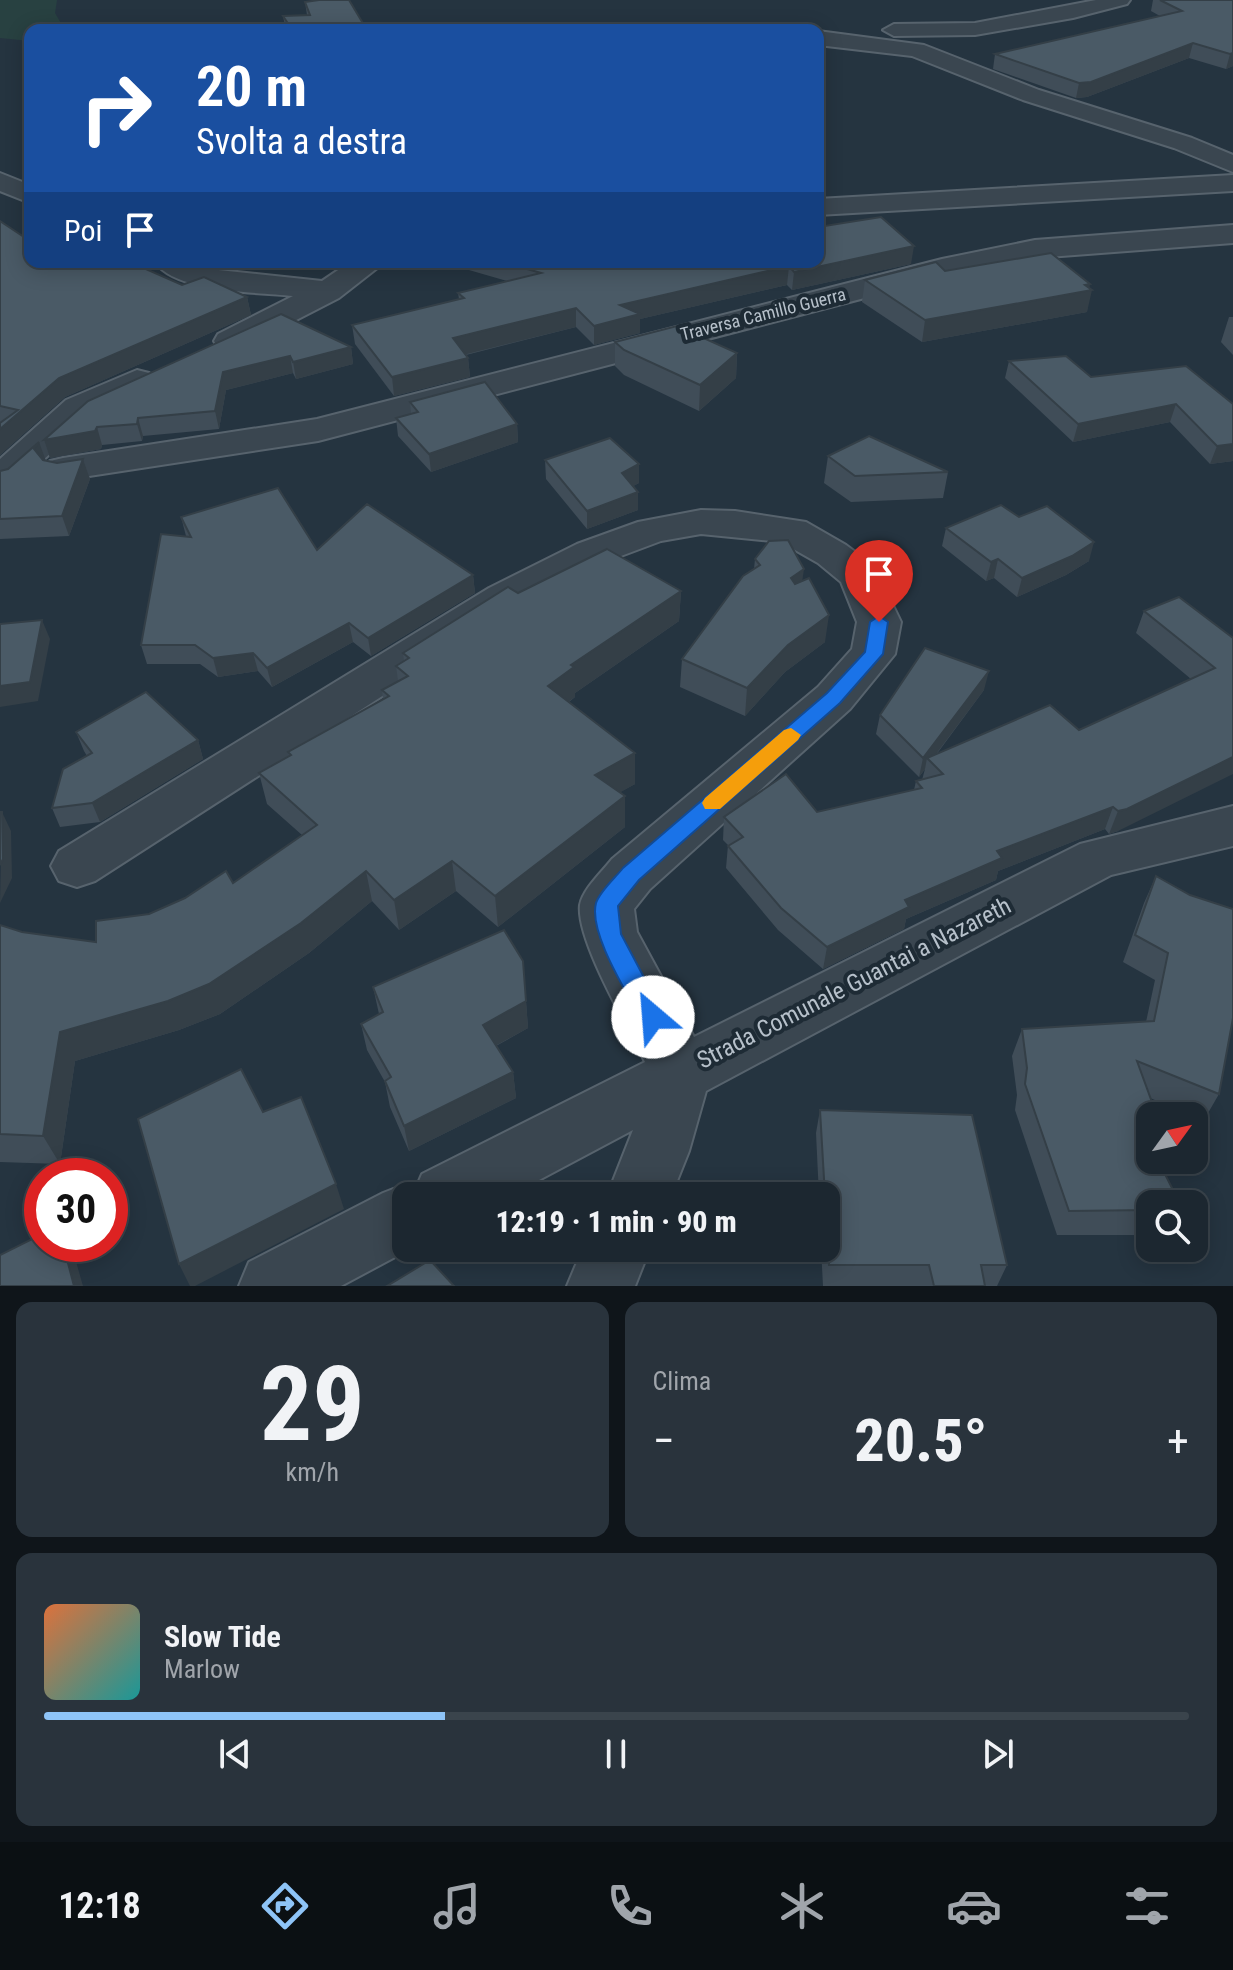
<!DOCTYPE html>
<html lang="it">
<meta charset="utf-8">
<style>
body{margin:0;font-family:"Roboto Condensed",sans-serif;background:#29333c;color:#f1f3f6;height:100vh;display:flex;flex-direction:column;font-size:30px;white-space:nowrap}
*{box-sizing:border-box;margin:0}
p{font-size:26px;color:#a0a5ab}
.icon{flex:none;width:44px;height:44px;fill:none;stroke:currentColor;stroke-width:2;stroke-linecap:round;stroke-linejoin:round}
.map{position:relative;height:1286px;overflow:hidden}
.sheet{display:flex;flex-direction:column;gap:16px;padding:16px;background:#0f151a;flex:1}
.sheet>*{flex:none}
.hud{position:absolute;left:24px;top:24px;width:800px;height:244px;border-radius:16px;box-shadow:0 4px 20px #0003,0 0 0 2px #3a444c;background:#1a4fa0;color:#fff;overflow:hidden}
.needle{width:52px;rotate:57deg}
.tools{position:absolute;left:1136px;top:1102px;display:grid;gap:16px}
.tools a{display:grid;place-items:center;width:72px;height:72px;border-radius:16px;background:#1c2730;box-shadow:0 4px 20px #0003,0 0 0 2px #3a444c;font-size:40px}
.speed{position:absolute;left:24px;top:1158px;display:flex;gap:16px;font-size:40px;font-weight:700;text-align:center}
.speed>*{display:grid;place-content:center;width:104px;height:104px;border-radius:50%;background:#1c2730;box-shadow:0 4px 20px #0003,0 0 0 2px #3a444c;line-height:1}
.speed .limit{border:12px solid #d22;background:#fff;color:#111}
.pin{position:absolute;display:grid;place-items:center;width:68px;height:68px;color:#fff;margin:-82px -34px;border-radius:50% 50% 50% 0;rotate:-45deg;box-shadow:0 0 8px #0007}
.pin .icon{rotate:45deg}
.me{position:absolute;width:88px;margin:-44px;rotate:333deg;stroke-linejoin:round;filter:drop-shadow(0 0 6px #0008)}
.turn{display:flex;align-items:center;gap:28px;height:168px;padding:0 40px;font-size:36px}
.turn .icon{width:104px;height:104px;stroke-width:2.5}
.turn b{display:block;font-size:56px;line-height:68px}
.then{display:flex;align-items:center;height:76px;padding:0 40px;background:#0003;gap:16px;font-size:30px}
.big{font-size:60px;font-weight:800;line-height:1.1}
.sheet .card{flex:1;display:flex;flex-direction:column;justify-content:center;gap:12px;min-width:0;padding:0 28px;border-radius:16px;background:#29333c}
.sheet .dial{align-items:center;gap:0}
.dial b{font-size:104px;line-height:1}
.song{display:flex;align-items:center;gap:24px}
.cover{width:96px;height:96px;border-radius:12px;background:linear-gradient(135deg,hsl(20 70% 55%),hsl(180 70% 35%))}
.played{height:8px;border-radius:4px;background:linear-gradient(90deg,#8ec4f7 35%,#3a444c 35%)}
.keys{display:flex;justify-content:space-around;direction:ltr}
.heat{display:flex;justify-content:space-between;align-items:center;font-size:44px;direction:ltr}
.sheet .tiles{flex:1;display:grid;gap:16px;grid-template-columns:1fr 1fr}
.card:last-child{grid-column:span 2}
.trip{position:absolute;left:392px;top:1182px;width:448px;height:80px;border-radius:16px;background:#1c2730;box-shadow:0 4px 20px #0003,0 0 0 2px #3a444c;font-weight:800;line-height:80px;text-align:center}
.menu{display:flex;height:128px;justify-content:space-around;align-items:center;background:#0b1013;color:#a0a5ab}
.menu .icon{width:56px;height:56px}
.menu .current{color:#8ec4f7}
.menu b{font-size:36px;color:#f1f3f6}
.map>svg:first-child{display:block}
.green{fill:#284141}
.lines{fill:none;stroke-linecap:round;stroke-linejoin:round}
.street-casing{stroke:#57636d;stroke-width:4}
.street{fill:#3a4650;fill-rule:evenodd}
.wall{fill:#404d58}
.shaded-wall{fill:#343f47}
.building{fill:#4a5a66;stroke:#343f47;stroke-width:2}
.route{fill:#1a73e8;stroke:#114b97;stroke-width:2}
.slow{fill:#f59e0b}
.labels{text-anchor:middle;dominant-baseline:central;stroke-width:8;stroke-linejoin:round;paint-order:stroke}
.far-street-label{font-size:18px;fill:#b6c0ca;stroke:#1e2b35}
.near-street-label{font-size:24px;fill:#b6c0ca;stroke:#1e2b35}
</style>
<div class="map">
<svg width="1233" height="1286" viewBox="0 0 1233 1286">
<rect width="100%" height="100%" fill="#253440"/>
<path class="green" d="M 0,0 L 57,0 L 55,13 L 65,30 L 30,30 L 30,41 L 0,38 Z"/>
<g class="lines">
<defs>
<g id="street">
<path d="M 1096,0 L 1130,0 L 1127,4 L 1073,18 L 975,35 L 894,36 L 883,30 L 894,24 L 975,23 Z"/>
<path d="M 818,31 L 924,45 L 1039,90 L 1192,138 L 1233,155 L 1233,172 L 1174,148 L 1023,100 L 912,56 L 818,45 Z"/>
<path d="M 0,173 L 30,185 L 30,203 L 0,191 Z"/>
<path d="M 1233,175 L 1233,191 L 818,215 L 818,199 Z"/>
<path d="M 1233,225 L 1233,243 L 1035,258 L 945,277 L 318,441 L 63,480 L 50,477 L 44,469 L 50,461 L 63,458 L 317,419 L 942,259 L 1035,240 Z"/>
<path d="M 155,262 L 194,262 L 209,269 L 322,281 L 350,262 L 385,262 L 339,298 L 242,348 L 230,351 L 218,348 L 214,341 L 218,334 L 293,296 C 258,292 176,293 155,262 Z"/>
<path d="M 137,370 L 149,373 L 154,380 L 149,387 L 92,416 L 13,487 L 0,490 L 0,459 L 66,400 Z"/>
<path d="M 701,510 L 735,511 L 806,522 L 846,545 L 874,566 L 901,622 L 895,654 L 850,709 L 650,889 L 634,909 L 637,932 L 694,1037 L 1080,844 L 1233,806 L 1233,846 L 1111,875 L 706,1091 L 689,1151 L 671,1196 L 607,1196 L 633,1130 L 509,1196 L 406,1196 L 406,1248 L 412,1248 L 341,1286 L 239,1286 L 249,1262 L 383,1193 L 406,1184 L 416,1188 L 422,1174 L 645,1062 C 628,1027 576,940 580,905 C 583,889 602,872 612,859 L 818,687 L 852,649 L 857,622 L 841,582 L 818,563 L 781,542 L 701,534 L 661,541 L 605,562 L 519,608 L 95,881 L 77,887 L 59,881 L 51,866 L 59,851 L 489,588 L 577,544 L 638,522 Z"/>
<path d="M 583,1248 L 650,1248 L 635,1286 L 567,1286 Z"/>
</g>
</defs>
<use href="#street" class="street-casing"/>
<use href="#street" class="street"/>
</g>
<g class="wall">
<path d="M 349,0 L 285,26 L 283,16 L 307,15 L 305,2 Z"/>
<path d="M 1153,0 L 1233,0 L 1233,66 L 1226,69 L 1189,58 L 1087,97 L 1076,98 L 993,69 L 995,54 L 1160,16 L 1151,11 Z"/>
<path d="M 0,221 L 30,262 L 182,285 L 247,297 L 251,315 L 65,397 L 0,455 Z"/>
<path d="M 454,262 L 818,262 L 911,264 L 792,290 L 787,285 L 640,319 L 640,333 L 594,345 L 576,327 L 466,355 L 468,358 L 470,377 L 394,396 L 355,344 L 352,325 L 459,299 L 458,293 L 507,281 L 455,266 Z"/>
<path d="M 945,271 L 1089,288 L 1087,312 L 922,342 L 862,302 L 865,280 Z"/>
<path d="M 281,314 L 351,347 L 353,364 L 296,379 L 293,373 L 226,390 L 219,429 L 143,436 L 142,441 L 102,445 L 101,449 L 50,458 L 44,440 Z"/>
<path d="M 1229,317 L 1233,317 L 1233,355 L 1221,342 Z"/>
<path d="M 615,342 L 737,353 L 736,378 L 699,411 L 624,375 L 615,366 Z"/>
<path d="M 1009,361 L 1233,404 L 1233,461 L 1210,464 L 1170,422 L 1073,442 L 1005,378 Z"/>
<path d="M 410,402 L 517,424 L 518,442 L 431,472 L 398,436 L 396,418 L 411,414 Z"/>
<path d="M 828,456 L 948,472 L 943,498 L 851,502 L 824,483 Z"/>
<path d="M 83,459 L 90,479 L 69,536 L 0,539 L 0,471 L 46,461 L 57,463 Z"/>
<path d="M 545,460 L 639,483 L 633,486 L 638,510 L 587,529 L 546,479 Z"/>
<path d="M 181,517 L 317,550 L 473,575 L 475,593 L 371,656 L 353,642 L 272,687 L 258,671 L 218,677 L 200,664 L 147,664 L 141,645 L 186,536 Z"/>
<path d="M 1019,517 L 1089,561 L 1066,575 L 1017,597 L 994,578 L 986,581 L 942,546 L 946,528 Z"/>
<path d="M 755,559 L 802,581 L 825,642 L 785,672 L 745,716 L 680,687 L 682,659 L 754,569 Z"/>
<path d="M 681,591 L 679,621 L 575,693 L 575,697 L 569,702 L 635,753 L 635,784 L 620,792 L 625,796 L 625,827 L 498,927 L 456,891 L 399,930 L 372,901 L 309,953 L 220,1014 L 179,1030 L 75,1061 L 60,1164 L 0,1162 L 0,925 L 22,932 L 96,942 L 149,914 L 233,883 L 302,835 L 267,804 L 259,773 L 289,756 L 288,752 L 383,699 L 382,690 L 398,681 L 396,666 L 404,661 L 403,653 L 518,593 Z"/>
<path d="M 1144,611 L 1233,638 L 1118,831 L 1109,834 L 1105,829 L 998,871 L 996,880 L 906,919 L 904,929 L 823,969 L 778,930 L 726,868 L 728,845 L 723,840 L 724,817 L 817,812 L 914,790 L 916,781 L 922,780 L 925,769 L 919,777 L 876,734 L 880,715 L 984,690 L 936,755 L 1079,730 L 1191,679 L 1136,633 Z"/>
<path d="M 76,732 L 198,740 L 203,759 L 100,822 L 60,827 L 52,808 L 87,756 L 84,751 Z"/>
<path d="M 1156,876 L 1219,1094 L 1204,1120 L 1150,1098 L 1150,1160 L 1159,1160 L 1150,1204 L 1150,1235 L 1057,1235 L 1015,1110 L 1017,1095 L 1012,1056 L 1022,1029 L 1146,1022 L 1155,980 L 1123,962 L 1144,903 Z"/>
<path d="M 523,961 L 528,1028 L 496,1046 L 513,1072 L 516,1098 L 409,1151 L 390,1107 L 385,1082 L 367,1050 L 361,1024 L 379,1014 L 373,987 Z"/>
<path d="M 820,1110 L 1007,1265 L 997,1286 L 823,1286 L 821,1248 L 826,1248 L 826,1196 L 819,1196 L 816,1133 Z"/>
</g>
<g class="shaded-wall">
<path d="M 1193,43 L 1189,58 L 1087,97 L 1076,98 L 1079,83 Z"/>
<path d="M 1233,53 L 1233,66 L 1226,69 L 1230,54 Z"/>
<path d="M 914,246 L 911,264 L 792,290 L 794,272 Z"/>
<path d="M 789,266 L 787,285 L 640,319 L 640,333 L 594,345 L 594,326 L 620,305 Z"/>
<path d="M 1090,284 L 1089,291 L 1092,290 L 1087,312 L 922,342 L 925,320 Z"/>
<path d="M 247,297 L 251,315 L 65,397 L 0,455 L 0,429 L 59,378 Z"/>
<path d="M 576,308 L 576,327 L 455,357 L 453,338 Z"/>
<path d="M 351,347 L 353,364 L 296,379 L 293,362 Z"/>
<path d="M 737,353 L 736,378 L 699,411 L 700,385 Z"/>
<path d="M 290,356 L 293,373 L 226,390 L 219,429 L 215,411 L 223,372 Z"/>
<path d="M 468,358 L 470,377 L 394,396 L 392,377 Z"/>
<path d="M 1176,404 L 1170,422 L 1073,442 L 1078,424 Z"/>
<path d="M 138,418 L 143,436 L 142,441 L 137,424 Z"/>
<path d="M 517,424 L 518,442 L 431,472 L 429,454 Z"/>
<path d="M 97,427 L 102,445 L 101,449 L 50,458 L 44,440 Z"/>
<path d="M 39,442 L 46,461 L 41,469 L 34,449 Z"/>
<path d="M 1233,444 L 1233,461 L 1210,464 L 1217,446 Z"/>
<path d="M 83,459 L 90,479 L 69,536 L 62,516 Z"/>
<path d="M 639,464 L 639,483 L 622,492 L 622,473 Z"/>
<path d="M 638,492 L 638,510 L 587,529 L 587,511 Z"/>
<path d="M 1094,542 L 1089,561 L 1066,575 L 1017,597 L 1022,578 Z"/>
<path d="M 998,559 L 994,578 L 986,581 L 991,562 Z"/>
<path d="M 804,569 L 800,596 L 791,578 Z"/>
<path d="M 473,575 L 475,593 L 371,656 L 368,638 Z"/>
<path d="M 681,591 L 679,621 L 575,693 L 575,697 L 549,716 L 548,686 L 571,665 Z"/>
<path d="M 829,615 L 825,642 L 785,672 L 745,716 L 747,688 L 788,645 Z"/>
<path d="M 42,620 L 50,639 L 38,701 L 0,707 L 0,686 Z"/>
<path d="M 349,623 L 353,642 L 272,687 L 267,668 Z"/>
<path d="M 253,653 L 258,671 L 218,677 L 213,658 Z"/>
<path d="M 989,671 L 984,690 L 930,762 L 927,758 L 925,769 L 919,777 L 923,758 Z"/>
<path d="M 198,740 L 203,759 L 100,822 L 92,803 Z"/>
<path d="M 635,753 L 635,784 L 596,806 L 595,775 Z"/>
<path d="M 1233,757 L 1233,774 L 1118,831 L 1109,834 L 1118,811 Z"/>
<path d="M 625,796 L 625,827 L 498,927 L 495,896 Z"/>
<path d="M 1113,807 L 1105,829 L 998,871 L 996,880 L 906,919 L 904,929 L 823,969 L 827,947 L 905,900 L 997,851 Z"/>
<path d="M 2,812 L 11,831 L 12,878 L 0,903 Z"/>
<path d="M 452,861 L 456,891 L 399,930 L 394,900 Z"/>
<path d="M 366,871 L 372,901 L 309,953 L 220,1014 L 179,1030 L 75,1061 L 60,1164 L 43,1136 L 60,1032 Z"/>
<path d="M 526,1001 L 528,1028 L 486,1051 L 483,1025 Z"/>
<path d="M 513,1072 L 516,1098 L 409,1151 L 404,1126 Z"/>
<path d="M 336,1184 L 344,1209 L 195,1286 L 190,1286 L 179,1264 Z"/>
<path d="M 63,1244 L 69,1244 L 73,1251 L 83,1286 L 74,1286 Z"/>
</g>
<g class="building">
<path d="M 319,0 L 349,0 L 367,30 L 264,30 L 289,25 L 283,16 L 310,15 L 305,2 Z"/>
<path d="M 1160,0 L 1233,0 L 1233,53 L 1230,54 L 1193,43 L 1091,82 L 1079,83 L 995,54 L 1182,11 Z"/>
<path d="M 400,24 L 410,30 L 376,30 Z"/>
<path d="M 881,217 L 914,246 L 794,272 L 789,266 L 620,305 L 640,314 L 594,326 L 576,308 L 453,338 L 468,358 L 392,377 L 352,325 L 464,298 L 458,293 L 541,273 L 503,262 L 818,262 L 818,227 Z"/>
<path d="M 0,221 L 30,241 L 30,262 L 130,262 L 182,285 L 204,277 L 247,297 L 59,378 L 0,429 L 0,423 L 18,410 L 0,406 Z"/>
<path d="M 1051,253 L 1090,284 L 1085,285 L 1092,290 L 925,320 L 865,280 L 936,262 L 945,271 Z"/>
<path d="M 281,314 L 351,347 L 293,362 L 290,356 L 223,372 L 215,411 L 138,418 L 137,424 L 97,427 L 95,431 L 44,440 L 88,401 Z"/>
<path d="M 677,326 L 737,353 L 700,385 L 624,350 L 615,342 Z"/>
<path d="M 1066,356 L 1091,377 L 1186,366 L 1233,404 L 1233,444 L 1217,446 L 1176,404 L 1078,424 L 1009,361 Z"/>
<path d="M 485,382 L 517,424 L 429,454 L 396,418 L 418,412 L 410,402 Z"/>
<path d="M 869,436 L 948,472 L 855,476 L 828,456 Z"/>
<path d="M 610,438 L 639,464 L 622,473 L 638,492 L 587,511 L 545,460 Z"/>
<path d="M 39,442 L 34,449 L 43,460 L 57,463 L 83,459 L 62,516 L 0,519 L 0,471 L 8,469 Z"/>
<path d="M 278,488 L 317,550 L 367,504 L 473,575 L 368,638 L 349,623 L 267,668 L 253,653 L 213,658 L 195,645 L 141,645 L 161,534 L 191,537 L 181,517 Z"/>
<path d="M 1001,505 L 1019,517 L 1047,506 L 1094,542 L 1072,556 L 1022,578 L 998,559 L 991,562 L 946,528 Z"/>
<path d="M 788,540 L 804,569 L 791,578 L 795,584 L 809,578 L 829,615 L 788,645 L 747,688 L 682,659 L 743,576 L 760,565 L 755,559 L 769,541 Z"/>
<path d="M 607,549 L 681,591 L 571,665 L 574,667 L 548,686 L 635,753 L 595,775 L 625,796 L 495,896 L 452,861 L 394,900 L 366,871 L 301,923 L 209,984 L 168,1001 L 60,1032 L 43,1136 L 0,1134 L 0,925 L 22,932 L 96,942 L 96,921 L 149,914 L 185,898 L 226,871 L 233,883 L 317,825 L 259,773 L 291,755 L 288,752 L 389,696 L 382,690 L 408,676 L 396,666 L 409,658 L 403,653 L 508,587 L 518,593 Z"/>
<path d="M 1179,597 L 1233,638 L 1233,757 L 1127,809 L 1118,811 L 1113,807 L 997,851 L 1002,858 L 905,900 L 909,907 L 827,947 L 781,908 L 728,846 L 743,837 L 724,817 L 786,774 L 817,812 L 922,788 L 916,781 L 943,774 L 927,758 L 1050,705 L 1079,730 L 1215,668 L 1144,611 Z"/>
<path d="M 42,620 L 30,682 L 0,686 L 0,624 Z"/>
<path d="M 925,648 L 989,671 L 923,758 L 880,715 Z"/>
<path d="M 146,692 L 198,740 L 92,803 L 52,808 L 63,769 L 92,753 L 76,732 Z"/>
<path d="M 0,812 L 2,812 L 3,859 L 0,865 Z"/>
<path d="M 1156,876 L 1190,895 L 1233,909 L 1233,1018 L 1219,1094 L 1137,1061 L 1157,1116 L 1150,1116 L 1150,1160 L 1158,1160 L 1180,1204 L 1150,1204 L 1150,1210 L 1069,1211 L 1025,1084 L 1027,1068 L 1022,1029 L 1154,1021 L 1168,953 L 1135,935 Z"/>
<path d="M 504,930 L 523,961 L 526,1001 L 483,1025 L 513,1072 L 404,1126 L 385,1081 L 391,1077 L 361,1024 L 383,1012 L 373,987 Z"/>
<path d="M 241,1069 L 263,1112 L 301,1097 L 336,1184 L 179,1264 L 138,1119 Z"/>
<path d="M 820,1110 L 972,1115 L 1007,1265 L 981,1265 L 985,1286 L 934,1286 L 929,1265 L 829,1265 L 826,1196 L 825,1196 Z"/>
<path d="M 42,1234 L 42,1244 L 63,1244 L 74,1286 L 0,1286 L 0,1255 Z"/>
<path d="M 430,1260 L 454,1286 L 387,1286 Z"/>
</g>
<path class="route" d="M 879,616 L 888,622 L 883,654 L 840,703 L 639,880 L 618,906 L 621,934 L 665,1017 L 661,1025 L 653,1028 L 644,1025 C 630,997 588,934 596,903 C 600,891 615,878 623,868 L 827,693 L 865,652 L 870,622 Z"/>
<path class="slow" d="M 791,728 L 801,735 L 798,740 L 720,809 L 705,809 L 702,803 L 705,798 L 784,730 Z"/>
<g class="labels">
<g class="far-street-label">
<text transform="translate(763 314) rotate(-14)">Traversa Camillo Guerra</text>
</g>
<g class="near-street-label">
<text transform="translate(854 983) rotate(-27)">Strada Comunale Guantai a Nazareth</text>
</g>
</g>
</svg>
<div class="tools">
<a><svg class="needle" viewBox="-14 -14 28 28"><path d="M0-13l5 13h-10z" fill="#e53935"/><path d="M0 13l5-13h-10z" fill="#a0a5ab"/></svg></a>
<a><svg class="icon" aria-label="search" viewBox="0 0 24 24"><circle cx="10" cy="10" r="6"/><path d="M15 15l6 6"/></svg></a>
</div>
<div class="speed"><div class="limit">30</div></div>
<div class="pin" style="left:879px;top:622px;background:#d93025"><svg class="icon" aria-label="arrive" viewBox="0 0 24 24"><path d="M6 21V4h12l-3 4 3 4H6"/></svg></div>
<svg class="me" style="left:653px;top:1017px" viewBox="-20 -20 40 40"><circle r="19" fill="#fff"/><path d="M0-13L10 11 0 6-10 11z" fill="#1a73e8"/></svg>
<div class="trip">12:19 · 1 min · 90 m</div>
<div class="hud">
<div class="turn"><svg class="icon" aria-label="right" viewBox="0 0 24 24"><path d="M7 20v-9h11M14 6l5 5-5 5"/></svg><div><b>20 m</b>Svolta a destra</div></div>
<div class="then">Poi<svg class="icon" aria-label="arrive" viewBox="0 0 24 24"><path d="M6 21V4h12l-3 4 3 4H6"/></svg></div>
</div>
</div>
<section class="sheet">
<div class="tiles">
<div class="card dial"><b>29</b><p>km/h</p></div>
<div class="card"><p>Clima</p>
<div class="heat"><a>−</a><b class="big">20.5°</b><a>+</a></div>
</div>
<div class="card">
<div class="song"><i class="cover"></i><div><b>Slow Tide</b><p>Marlow</p></div></div>
<div class="played"></div>
<div class="keys"><svg class="icon" aria-label="previous" viewBox="0 0 24 24"><path d="M18 5L8 12l10 7zM5 5v14"/></svg><svg class="icon" aria-label="pause" viewBox="0 0 24 24"><path d="M8 5v14M16 5v14"/></svg><svg class="icon" aria-label="next" viewBox="0 0 24 24"><path d="M6 5l10 7-10 7zM19 5v14"/></svg></div>
</div>
</div>
</section>
<nav class="menu">
<b>12:18</b>
<svg class="icon current" aria-label="directions" viewBox="0 0 24 24"><path d="M12 3l9 9-9 9-9-9zM9 14v-3h6M13 9l2 2-2 2"/></svg>
<svg class="icon" aria-label="music" viewBox="0 0 24 24"><path d="M9 18V5l10-2v13"/><circle cx="6" cy="18" r="3"/><circle cx="16" cy="16" r="3"/></svg>
<svg class="icon" aria-label="phone" viewBox="0 0 24 24"><path d="M5 4h4l2 5-3 2q2 4 5 5l2-3 5 2v4C11 20 4 13 5 4z"/></svg>
<svg class="icon" aria-label="climate" viewBox="0 0 24 24"><path d="M12 3v18M4 7l16 10M4 17L20 7"/></svg>
<svg class="icon" aria-label="car" viewBox="0 0 24 24"><path d="M5 17H2v-5l4-1 3-4h7l3 4 3 1v5h-3M9 17h6M6 11h13"/><circle cx="7" cy="17" r="2"/><circle cx="17" cy="17" r="2"/></svg>
<svg class="icon" aria-label="filters" viewBox="0 0 24 24"><path d="M4 7h16M4 17h16"/><circle cx="9" cy="7" r="2"/><circle cx="15" cy="17" r="2"/></svg>
</nav>
